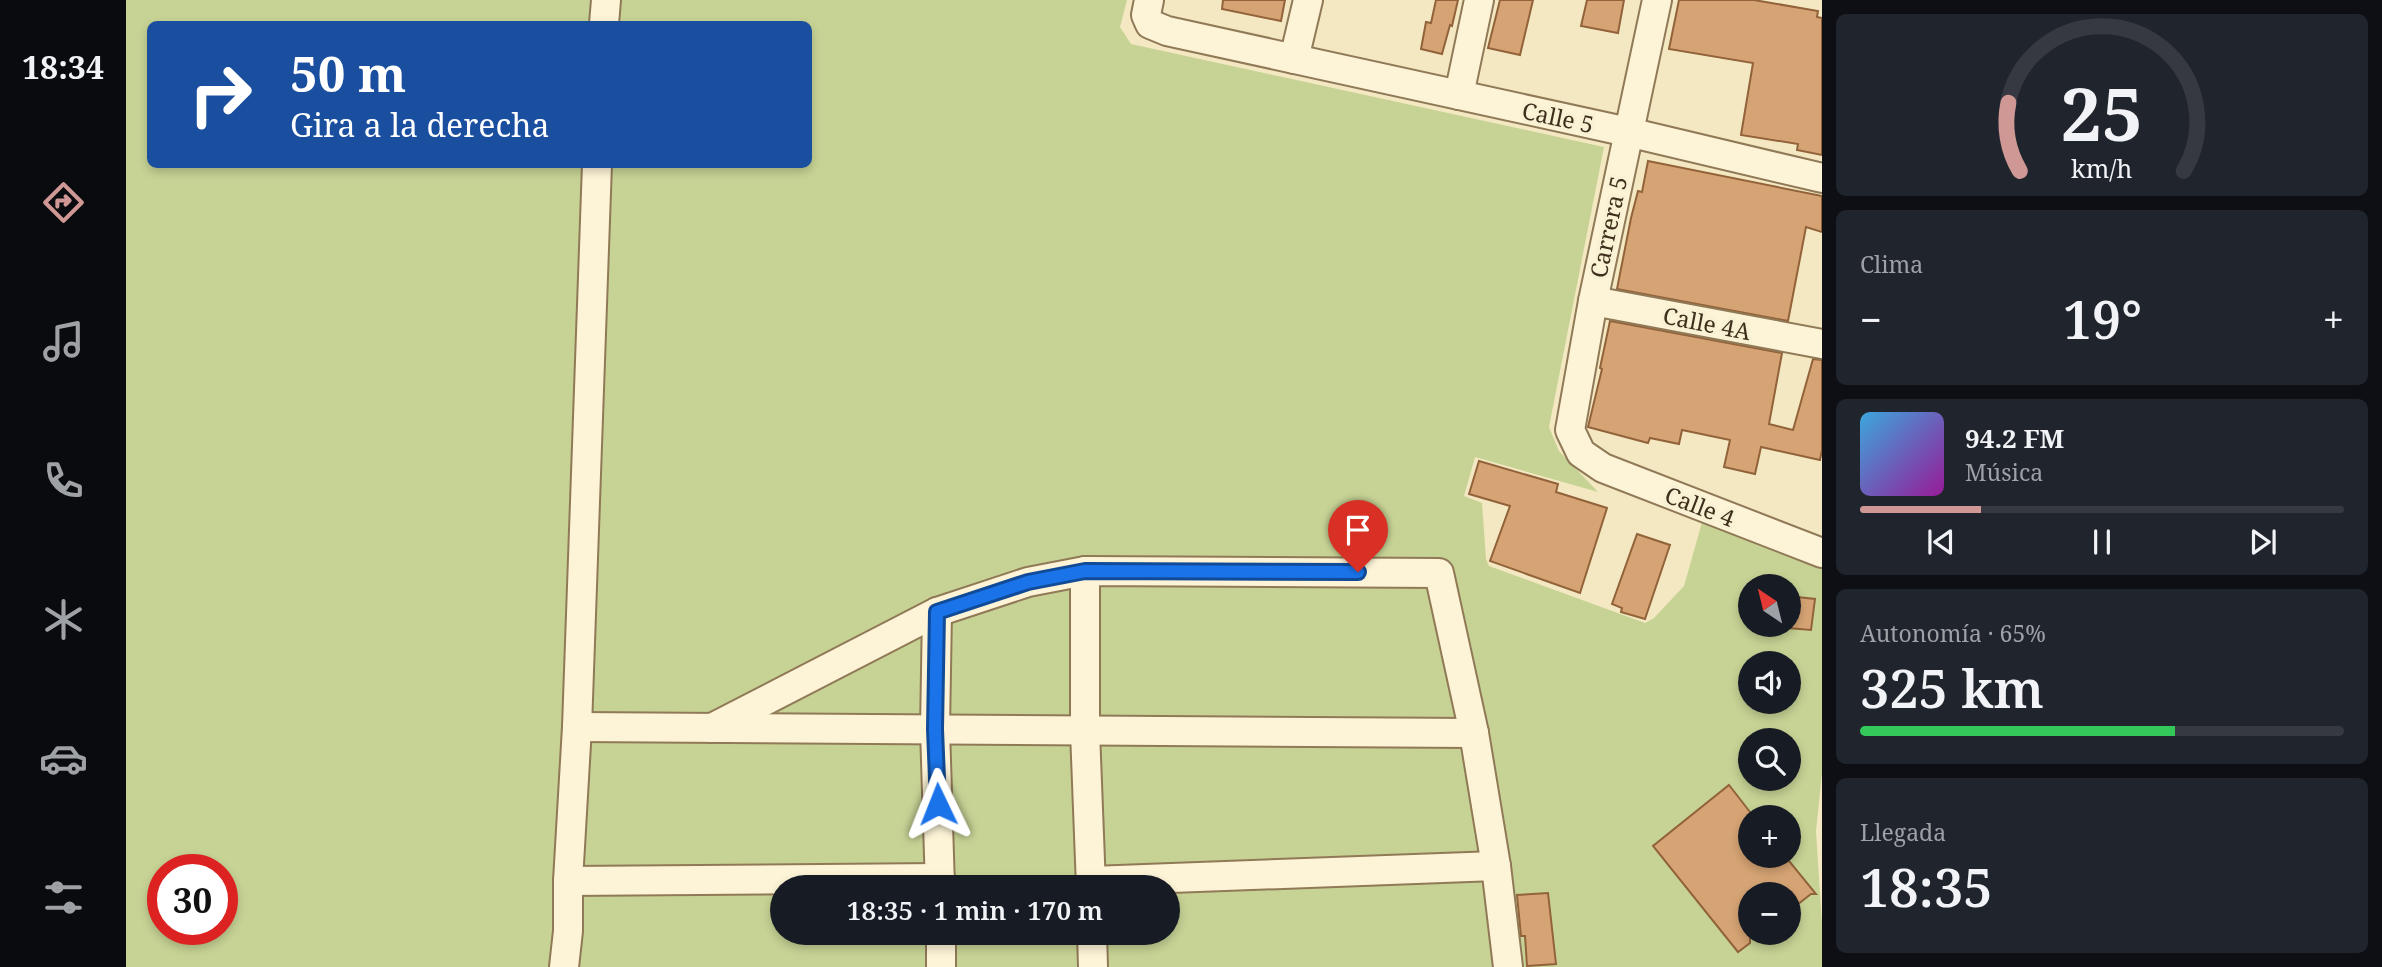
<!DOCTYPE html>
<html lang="es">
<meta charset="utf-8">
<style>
body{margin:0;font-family:"Noto Serif",serif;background:#20242c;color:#f1f3f6;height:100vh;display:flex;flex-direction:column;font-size:26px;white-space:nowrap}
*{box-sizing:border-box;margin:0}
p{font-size:23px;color:#9ea1a6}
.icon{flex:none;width:38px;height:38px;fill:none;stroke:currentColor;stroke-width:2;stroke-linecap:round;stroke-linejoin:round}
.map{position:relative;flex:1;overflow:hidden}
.side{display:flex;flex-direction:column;gap:14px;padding:14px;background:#0d0f14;width:560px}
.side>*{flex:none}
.banner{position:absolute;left:21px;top:21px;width:665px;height:147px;border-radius:10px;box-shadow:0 4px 10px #0003;background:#1a4fa0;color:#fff;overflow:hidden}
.needle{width:46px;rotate:325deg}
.tools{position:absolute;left:1612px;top:574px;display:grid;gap:14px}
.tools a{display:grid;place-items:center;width:63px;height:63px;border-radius:50%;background:#171b24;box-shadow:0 4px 10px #0003;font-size:35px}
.speed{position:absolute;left:21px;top:854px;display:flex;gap:14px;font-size:35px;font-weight:700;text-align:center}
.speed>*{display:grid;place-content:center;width:91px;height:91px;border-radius:50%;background:#171b24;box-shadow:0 4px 10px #0003;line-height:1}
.speed .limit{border:10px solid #d22;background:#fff;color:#111}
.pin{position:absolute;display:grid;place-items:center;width:60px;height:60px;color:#fff;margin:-72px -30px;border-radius:50% 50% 50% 0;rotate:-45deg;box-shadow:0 0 7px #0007}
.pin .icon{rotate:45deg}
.me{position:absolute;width:77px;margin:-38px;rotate:358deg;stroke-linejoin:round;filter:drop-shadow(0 0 5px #0008)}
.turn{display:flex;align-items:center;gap:24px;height:147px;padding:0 28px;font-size:32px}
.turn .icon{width:91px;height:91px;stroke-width:2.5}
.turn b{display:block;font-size:49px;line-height:60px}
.big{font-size:52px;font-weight:600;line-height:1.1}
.side .card{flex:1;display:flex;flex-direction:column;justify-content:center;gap:10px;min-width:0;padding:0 24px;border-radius:10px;background:#20242c}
.side .dial{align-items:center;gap:0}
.dial svg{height:182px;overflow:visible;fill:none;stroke:#363941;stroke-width:7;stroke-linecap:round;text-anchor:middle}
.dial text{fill:#f1f3f6;stroke:none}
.song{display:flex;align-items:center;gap:21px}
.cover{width:84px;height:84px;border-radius:10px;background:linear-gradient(135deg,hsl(200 70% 55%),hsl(300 70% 35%))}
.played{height:7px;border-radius:4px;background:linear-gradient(90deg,#cf9895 25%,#363941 25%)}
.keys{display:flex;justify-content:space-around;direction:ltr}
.heat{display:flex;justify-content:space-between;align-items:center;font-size:38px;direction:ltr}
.charge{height:10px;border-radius:5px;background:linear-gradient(90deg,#34c759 65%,#363941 0)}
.trip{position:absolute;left:644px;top:875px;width:410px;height:70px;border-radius:35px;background:#171b24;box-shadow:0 4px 10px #0003;font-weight:600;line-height:70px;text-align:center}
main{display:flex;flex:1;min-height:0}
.dock{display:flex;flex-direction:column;width:126px;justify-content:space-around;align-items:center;background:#090b0e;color:#9ea1a6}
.dock .icon{width:49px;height:49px}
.dock .on{color:#cf9895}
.dock b{font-size:32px;color:#f1f3f6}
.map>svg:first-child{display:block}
.green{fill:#c7d395;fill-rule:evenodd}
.building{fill:#d6a474;stroke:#92633a;stroke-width:2}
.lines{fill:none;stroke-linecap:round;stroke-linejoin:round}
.street-casing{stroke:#907957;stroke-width:32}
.street{stroke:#fdf4d7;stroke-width:28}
.route-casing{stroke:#114b97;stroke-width:18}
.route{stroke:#1a73e8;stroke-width:12}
.labels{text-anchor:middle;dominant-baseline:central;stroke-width:7;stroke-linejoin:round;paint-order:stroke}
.street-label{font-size:23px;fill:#3e2f1d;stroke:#f9f1d3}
</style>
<main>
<nav class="dock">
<b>18:34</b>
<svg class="icon on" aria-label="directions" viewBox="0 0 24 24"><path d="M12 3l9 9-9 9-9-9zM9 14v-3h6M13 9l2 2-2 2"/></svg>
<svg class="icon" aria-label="music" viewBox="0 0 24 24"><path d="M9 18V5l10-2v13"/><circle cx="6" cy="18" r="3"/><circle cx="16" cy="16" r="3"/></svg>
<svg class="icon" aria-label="phone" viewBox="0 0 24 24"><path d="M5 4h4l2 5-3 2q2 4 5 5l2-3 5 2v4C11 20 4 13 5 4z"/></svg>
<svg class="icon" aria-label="climate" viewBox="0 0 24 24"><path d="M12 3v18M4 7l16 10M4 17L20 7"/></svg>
<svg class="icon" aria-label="car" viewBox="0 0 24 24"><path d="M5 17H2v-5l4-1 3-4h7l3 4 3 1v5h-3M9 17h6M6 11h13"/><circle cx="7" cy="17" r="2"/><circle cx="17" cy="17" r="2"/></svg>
<svg class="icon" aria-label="filters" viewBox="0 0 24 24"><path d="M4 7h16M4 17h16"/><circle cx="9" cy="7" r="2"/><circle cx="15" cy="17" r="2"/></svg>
</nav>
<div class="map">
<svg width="1696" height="967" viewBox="0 0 1696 967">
<rect width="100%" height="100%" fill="#f3e8c2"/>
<path class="green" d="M 0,0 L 1001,0 L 994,27 L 1005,44 L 1478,147 L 1423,427 L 1433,451 L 1472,492 L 1349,457 L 1338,496 L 1356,503 L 1360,559 L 1363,566 L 1519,623 L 1528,618 L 1558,586 L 1579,512 L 1696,558 L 1696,773 L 1690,831 L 1696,924 L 1696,967 L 0,967 ZM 24,24 L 682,24 L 682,164 L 24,164 ZM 1624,586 L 1662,586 L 1662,625 L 1624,625 ZM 1624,663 L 1662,663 L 1662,702 L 1624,702 ZM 1624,740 L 1662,740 L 1662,779 L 1624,779 ZM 1624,817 L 1662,817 L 1662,856 L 1624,856 ZM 37,870 L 96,870 L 96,929 L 37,929 ZM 656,887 L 1041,887 L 1041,933 L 656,933 ZM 1624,894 L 1662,894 L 1662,933 L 1624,933 Z"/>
<g class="building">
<path d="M 1097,0 L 1159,0 L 1155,21 L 1096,9 Z"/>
<path d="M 1310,0 L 1332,0 L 1326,26 L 1324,25 L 1316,54 L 1295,49 L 1300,22 L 1305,23 Z"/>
<path d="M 1374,0 L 1407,0 L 1394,55 L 1362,48 Z"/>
<path d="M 1461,0 L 1498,0 L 1492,33 L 1455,26 Z"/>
<path d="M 1553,0 L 1628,0 L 1692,11 L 1691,17 L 1696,18 L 1696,155 L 1671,150 L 1672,144 L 1615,135 L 1627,63 L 1543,49 Z"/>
<path d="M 1522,161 L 1696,196 L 1696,232 L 1680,227 L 1662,321 L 1491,289 L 1505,218 L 1512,191 L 1516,192 Z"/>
<path d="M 1484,321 L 1656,353 L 1643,424 L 1667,430 L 1687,359 L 1696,360 L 1696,450 L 1694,460 L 1635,447 L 1629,474 L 1598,467 L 1604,440 L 1556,430 L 1553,444 L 1524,438 L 1522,443 L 1462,427 L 1476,369 L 1474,368 Z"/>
<path d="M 1353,461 L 1432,484 L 1430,492 L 1481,508 L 1454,593 L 1364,561 L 1384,506 L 1343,494 Z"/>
<path d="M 1511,534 L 1544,545 L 1519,619 L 1495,612 L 1496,608 L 1486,604 Z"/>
<path d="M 1662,596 L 1689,599 L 1685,630 L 1662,628 Z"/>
<path d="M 1603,785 L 1624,812 L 1624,856 L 1659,856 L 1690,894 L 1685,894 L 1662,912 L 1662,894 L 1624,894 L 1624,943 L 1612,952 L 1527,846 Z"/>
<path d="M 1422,893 L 1430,964 L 1401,966 L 1399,936 L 1395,936 L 1391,895 Z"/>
</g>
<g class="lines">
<defs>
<g id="street">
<path d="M 1023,0 L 1020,15 L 1024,24 L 1041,31 L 1502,132 L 1696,178"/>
<path d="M 1531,0 L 1467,301 L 1444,430 L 1455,453 L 1477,468 L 1696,553"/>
<path d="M 478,24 L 480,0"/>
<path d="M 1168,59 L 1182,0"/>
<path d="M 1333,95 L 1353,0"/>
<path d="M 1467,301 L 1696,344"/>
<path d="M 959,571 L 959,731 L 965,887"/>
<path d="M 811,612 L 809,729 L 814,887"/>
<path d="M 451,727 L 1348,733"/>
<path d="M 586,728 L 811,612 L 902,582 L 959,571 L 1313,573 L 1348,733 L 1370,866 L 1382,967"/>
<path d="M 442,881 L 814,878"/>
<path d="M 965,881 L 1370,866"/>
<path d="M 815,933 L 815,967"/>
<path d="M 966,933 L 967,967"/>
<path d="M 438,967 L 442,931 L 442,881 L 451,727 L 471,164"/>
</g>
</defs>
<use href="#street" class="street-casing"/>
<use href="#street" class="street"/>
</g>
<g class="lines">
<defs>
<path id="route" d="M 812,804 L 809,729 L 811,612 L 902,582 L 959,571 L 1232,572"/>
</defs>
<use href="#route" class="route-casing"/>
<use href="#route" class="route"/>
</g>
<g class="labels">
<g class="street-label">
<text transform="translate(1432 117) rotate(12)">Calle 5</text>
<text transform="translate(1482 227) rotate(-78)">Carrera 5</text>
<text transform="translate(1581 323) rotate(11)">Calle 4A</text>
<text transform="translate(1574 506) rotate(21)">Calle 4</text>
</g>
</g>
</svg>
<div class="tools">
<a><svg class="needle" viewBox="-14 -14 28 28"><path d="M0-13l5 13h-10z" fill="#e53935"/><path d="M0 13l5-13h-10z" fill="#9ea1a6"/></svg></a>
<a><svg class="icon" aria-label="sound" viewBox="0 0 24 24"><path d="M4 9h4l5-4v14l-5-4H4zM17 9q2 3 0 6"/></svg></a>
<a><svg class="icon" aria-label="search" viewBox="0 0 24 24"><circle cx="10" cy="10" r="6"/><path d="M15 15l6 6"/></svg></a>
<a>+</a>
<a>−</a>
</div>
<div class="speed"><div class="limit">30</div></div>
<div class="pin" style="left:1232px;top:572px;background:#d93025"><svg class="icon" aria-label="arrive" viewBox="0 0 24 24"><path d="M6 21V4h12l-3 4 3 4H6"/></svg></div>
<svg class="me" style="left:812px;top:804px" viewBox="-20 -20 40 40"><path d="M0-17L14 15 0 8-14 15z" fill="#1a73e8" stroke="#fff" stroke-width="4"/></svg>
<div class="trip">18:35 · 1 min · 170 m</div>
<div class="banner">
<div class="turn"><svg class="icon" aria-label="right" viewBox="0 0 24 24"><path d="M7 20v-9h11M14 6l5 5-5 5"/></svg><div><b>50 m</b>Gira a la derecha</div></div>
</div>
</div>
<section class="side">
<div class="card dial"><svg viewBox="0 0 100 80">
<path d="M14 69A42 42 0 1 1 86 69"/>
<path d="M14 69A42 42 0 0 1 9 39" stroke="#cf9895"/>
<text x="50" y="56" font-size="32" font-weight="700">25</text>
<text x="50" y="72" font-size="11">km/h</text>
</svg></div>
<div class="card"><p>Clima</p>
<div class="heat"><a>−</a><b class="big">19°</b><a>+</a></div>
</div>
<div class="card">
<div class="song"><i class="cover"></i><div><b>94.2 FM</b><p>Música</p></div></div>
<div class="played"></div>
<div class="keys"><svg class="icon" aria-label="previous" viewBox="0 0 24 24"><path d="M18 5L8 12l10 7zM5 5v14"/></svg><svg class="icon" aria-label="pause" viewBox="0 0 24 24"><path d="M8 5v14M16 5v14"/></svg><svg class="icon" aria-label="next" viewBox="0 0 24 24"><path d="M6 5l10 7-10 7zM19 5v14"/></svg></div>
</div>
<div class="card"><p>Autonomía · 65%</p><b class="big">325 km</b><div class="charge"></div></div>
<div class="card"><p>Llegada</p><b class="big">18:35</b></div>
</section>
</main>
